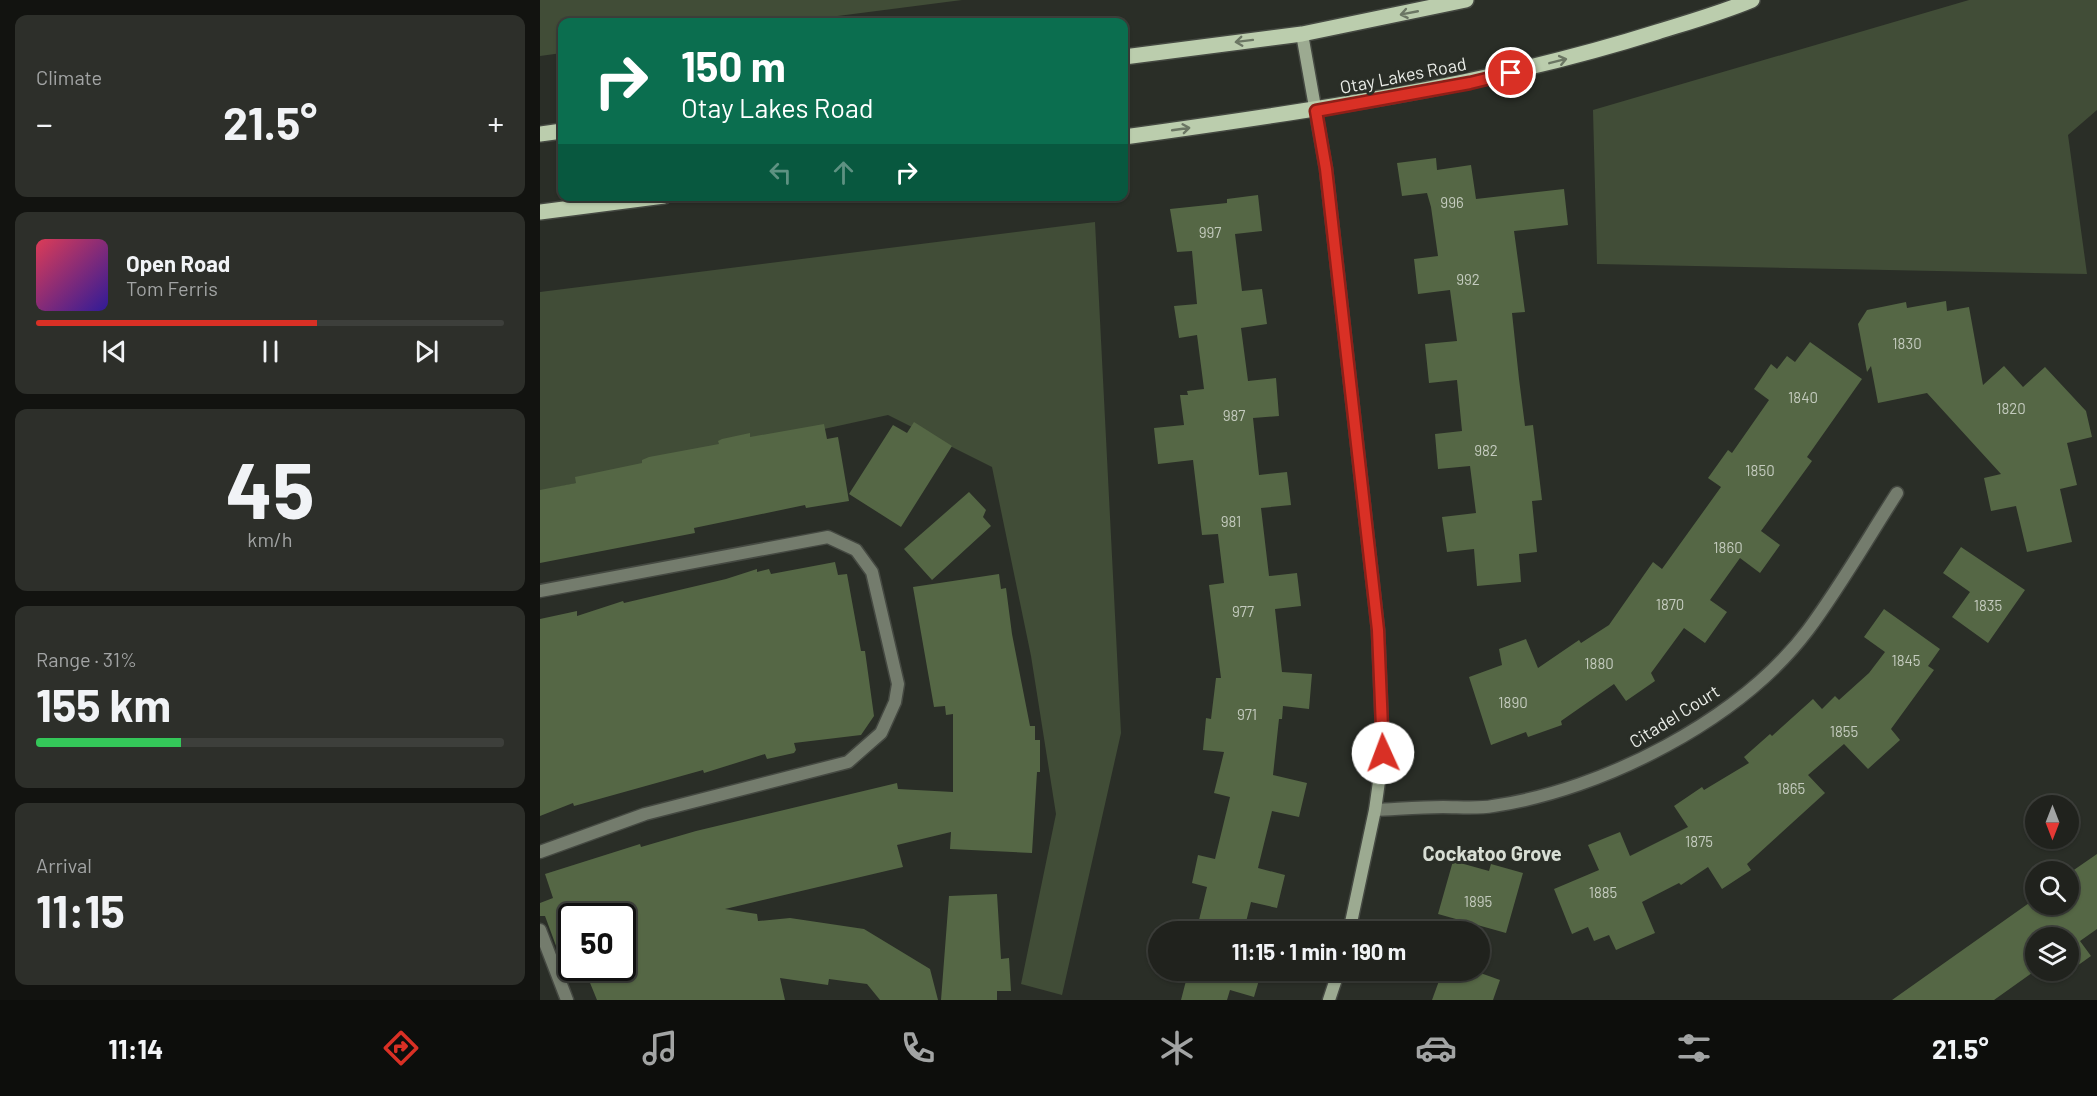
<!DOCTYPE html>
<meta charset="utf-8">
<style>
body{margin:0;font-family:Barlow,sans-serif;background:#2d2f2a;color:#f1f3f6;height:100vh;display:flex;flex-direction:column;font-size:22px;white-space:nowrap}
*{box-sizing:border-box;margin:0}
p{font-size:20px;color:#a2a4a4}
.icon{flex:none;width:33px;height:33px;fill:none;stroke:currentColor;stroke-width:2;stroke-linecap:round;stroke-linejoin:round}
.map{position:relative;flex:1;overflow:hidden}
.sheet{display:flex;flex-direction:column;gap:15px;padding:15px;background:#121310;width:540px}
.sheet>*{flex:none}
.hud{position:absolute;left:18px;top:18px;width:570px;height:183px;border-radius:12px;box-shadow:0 2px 4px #0004,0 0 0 2px #3d3f3b;background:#0b6e4f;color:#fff;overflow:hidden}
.needle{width:39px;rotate:180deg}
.fabs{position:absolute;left:1485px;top:795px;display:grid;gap:12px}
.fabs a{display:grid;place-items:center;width:54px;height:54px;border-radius:50%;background:#20221d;box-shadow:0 2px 4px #0004,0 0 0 2px #3d3f3b;font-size:30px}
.speed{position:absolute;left:18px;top:903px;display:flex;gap:12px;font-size:30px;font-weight:700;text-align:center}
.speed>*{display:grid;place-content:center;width:78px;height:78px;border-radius:50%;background:#20221d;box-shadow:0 2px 4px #0004,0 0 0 2px #3d3f3b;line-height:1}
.speed .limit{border:3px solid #111;border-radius:9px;background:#fff;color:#111}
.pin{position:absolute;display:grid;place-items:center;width:51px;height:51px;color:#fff;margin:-26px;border:3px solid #fff;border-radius:50%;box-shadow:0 2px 6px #0007}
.me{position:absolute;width:66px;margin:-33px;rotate:358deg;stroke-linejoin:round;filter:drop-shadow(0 0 4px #0008)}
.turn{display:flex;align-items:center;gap:21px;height:126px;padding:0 24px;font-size:27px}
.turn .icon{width:78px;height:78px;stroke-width:2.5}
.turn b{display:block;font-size:42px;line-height:51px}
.lanes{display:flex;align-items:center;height:57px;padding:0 24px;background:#0003;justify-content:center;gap:30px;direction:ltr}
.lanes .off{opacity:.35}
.big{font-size:45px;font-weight:700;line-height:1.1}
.sheet .tile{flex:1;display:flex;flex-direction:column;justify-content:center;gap:9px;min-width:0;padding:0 21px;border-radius:12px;background:#2d2f2a}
.sheet .dial{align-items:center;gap:0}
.dial b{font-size:78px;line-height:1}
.song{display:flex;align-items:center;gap:18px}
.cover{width:72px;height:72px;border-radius:9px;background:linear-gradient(135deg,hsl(350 70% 55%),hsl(250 70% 35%))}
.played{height:6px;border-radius:3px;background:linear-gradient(90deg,#d93025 60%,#3d3f3b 60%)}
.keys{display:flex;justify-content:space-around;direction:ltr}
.heat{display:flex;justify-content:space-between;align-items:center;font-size:33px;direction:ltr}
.charge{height:9px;border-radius:4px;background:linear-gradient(90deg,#34c759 31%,#3d3f3b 0)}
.trip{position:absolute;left:608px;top:921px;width:342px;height:60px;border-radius:30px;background:#20221d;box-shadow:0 2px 4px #0004,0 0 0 2px #3d3f3b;font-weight:700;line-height:60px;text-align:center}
.dock{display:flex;height:96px;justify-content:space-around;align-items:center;background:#0d0e0c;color:#a2a4a4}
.dock .icon{width:42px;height:42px}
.dock .current{color:#d93025}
.dock b{font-size:27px;color:#f1f3f6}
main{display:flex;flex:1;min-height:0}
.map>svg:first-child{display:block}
.green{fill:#414d37}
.building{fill:#556745}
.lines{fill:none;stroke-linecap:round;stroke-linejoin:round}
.lane-casing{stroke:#454942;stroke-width:15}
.street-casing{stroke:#454942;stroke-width:15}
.secondary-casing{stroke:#454942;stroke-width:15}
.primary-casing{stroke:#454942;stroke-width:18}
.lane{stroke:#747c6d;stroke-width:12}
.street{stroke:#747c6d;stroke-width:12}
.secondary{stroke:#9caa91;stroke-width:12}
.primary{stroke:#bbcdad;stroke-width:15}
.oneway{stroke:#6b7663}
.route-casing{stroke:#8d1f18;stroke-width:15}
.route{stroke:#d93025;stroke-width:10}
.labels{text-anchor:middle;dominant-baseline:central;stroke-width:6;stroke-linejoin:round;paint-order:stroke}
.number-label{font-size:15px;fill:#c4cbbe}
.street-label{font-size:18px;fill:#e9ece7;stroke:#2a2e27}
.neighbourhood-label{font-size:20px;font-weight:bold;fill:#d8ded4;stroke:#2a2e27}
</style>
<main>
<section class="sheet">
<div class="tile"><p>Climate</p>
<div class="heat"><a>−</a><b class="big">21.5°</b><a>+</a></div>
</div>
<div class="tile">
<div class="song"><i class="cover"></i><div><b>Open Road</b><p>Tom Ferris</p></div></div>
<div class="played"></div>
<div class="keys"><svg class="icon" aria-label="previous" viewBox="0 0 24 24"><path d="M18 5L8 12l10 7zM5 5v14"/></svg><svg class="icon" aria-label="pause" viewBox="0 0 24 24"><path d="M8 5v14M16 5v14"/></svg><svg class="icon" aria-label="next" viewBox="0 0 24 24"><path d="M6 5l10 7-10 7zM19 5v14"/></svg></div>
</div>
<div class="tile dial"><b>45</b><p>km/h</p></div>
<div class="tile"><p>Range · 31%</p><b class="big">155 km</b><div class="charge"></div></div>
<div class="tile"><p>Arrival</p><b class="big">11:15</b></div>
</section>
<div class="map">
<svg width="1557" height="1000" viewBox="0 0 1557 1000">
<rect width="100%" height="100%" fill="#2a2e27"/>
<g class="green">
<path d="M 0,0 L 422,0 L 251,22 L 22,22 L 22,53 L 0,56 Z"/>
<path d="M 1429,0 L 1557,0 L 1557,110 L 1528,135 L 1547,274 L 1057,264 L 1053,110 Z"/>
<path d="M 555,222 L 581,733 L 522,995 L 481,984 L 516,814 L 491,656 L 452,467 L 348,415 L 0,491 L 0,292 Z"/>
</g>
<g class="building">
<path d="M 896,158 L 897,170 L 931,165 L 936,199 L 1024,189 L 1028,225 L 974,231 L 985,312 L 972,313 L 979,379 L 985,426 L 993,425 L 1002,500 L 992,501 L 997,552 L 979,554 L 981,582 L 937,586 L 934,549 L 907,552 L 902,517 L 936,513 L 930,466 L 898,469 L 895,434 L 922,431 L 917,380 L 889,383 L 885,344 L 917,341 L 910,290 L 878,294 L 874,259 L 898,256 L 891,207 L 887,193 L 862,196 L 857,163 Z"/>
<path d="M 718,195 L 722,231 L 695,234 L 702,291 L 722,289 L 727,324 L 701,328 L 708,381 L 736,378 L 739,416 L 713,418 L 719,475 L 747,472 L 751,505 L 721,508 L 729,576 L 757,573 L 761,606 L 735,609 L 742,672 L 772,674 L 769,709 L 743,706 L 742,719 L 739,719 L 733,775 L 767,783 L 759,817 L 732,811 L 718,868 L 745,875 L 737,908 L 711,902 L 704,930 L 659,920 L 667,887 L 652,883 L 658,855 L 675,859 L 690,797 L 674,793 L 684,752 L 663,750 L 666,718 L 671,719 L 676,678 L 681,678 L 669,585 L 684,583 L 678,534 L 662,535 L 653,460 L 618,464 L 614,428 L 644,425 L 640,395 L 648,395 L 647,391 L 664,389 L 657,335 L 639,338 L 634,306 L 657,304 L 652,251 L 637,252 L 630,209 L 687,203 L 687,199 Z"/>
<path d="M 1406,301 L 1407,311 L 1429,307 L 1443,385 L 1464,366 L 1483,387 L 1505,367 L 1546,411 L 1552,437 L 1527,443 L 1537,485 L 1520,489 L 1532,542 L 1487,552 L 1476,506 L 1451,511 L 1444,478 L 1461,474 L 1387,393 L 1338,403 L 1331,366 L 1327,372 L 1318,324 L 1327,310 L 1366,302 L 1367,308 Z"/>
<path d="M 1270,342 L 1322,379 L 1267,457 L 1272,461 L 1221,531 L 1240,545 L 1220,573 L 1200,558 L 1170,600 L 1187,612 L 1165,643 L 1144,628 L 1111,673 L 1115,681 L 1086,701 L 1074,684 L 1021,721 L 1022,725 L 988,737 L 986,732 L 951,745 L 929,677 L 962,665 L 959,649 L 986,639 L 998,668 L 1039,640 L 1041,643 L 1069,625 L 1113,562 L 1122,569 L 1181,487 L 1168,478 L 1188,450 L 1192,453 L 1229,400 L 1214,389 L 1231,364 L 1237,369 L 1247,356 L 1255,362 Z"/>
<path d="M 374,422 L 412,446 L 361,527 L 309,494 L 353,425 L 367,433 Z"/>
<path d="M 284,424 L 287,439 L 298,437 L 309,501 L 266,508 L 265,505 L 154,528 L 155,533 L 0,563 L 0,490 L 36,483 L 35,477 L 102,463 L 102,460 L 109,457 L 179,444 L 178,441 L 182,439 L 210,433 L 210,437 Z"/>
<path d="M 429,492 L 446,510 L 443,517 L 451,526 L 392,580 L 364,549 Z"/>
<path d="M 1421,547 L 1485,590 L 1448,643 L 1412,617 L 1430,592 L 1403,573 Z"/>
<path d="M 295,562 L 298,575 L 307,574 L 321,651 L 325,651 L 334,716 L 321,735 L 254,743 L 256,750 L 254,753 L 227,759 L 225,754 L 164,773 L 163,770 L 34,806 L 33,803 L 0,816 L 0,619 L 37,611 L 37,616 L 83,601 L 84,603 L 186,579 L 217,569 L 217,572 L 229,569 L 231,574 Z"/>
<path d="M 459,574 L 461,589 L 466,588 L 472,634 L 490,726 L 495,726 L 495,740 L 500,740 L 500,772 L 497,772 L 492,853 L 410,849 L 411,832 L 357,845 L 363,867 L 185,909 L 217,914 L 218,921 L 250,918 L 324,929 L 390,969 L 398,1000 L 340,1000 L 327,984 L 289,979 L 288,985 L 240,978 L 245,1000 L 57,1000 L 46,973 L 60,968 L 82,968 L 82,916 L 32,916 L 32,980 L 29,981 L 5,916 L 0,916 L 0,903 L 13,898 L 5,874 L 100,844 L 101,847 L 156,831 L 357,783 L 358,789 L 413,792 L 413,714 L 406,715 L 405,706 L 394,707 L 373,587 Z"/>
<path d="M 1344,609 L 1400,649 L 1388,666 L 1394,670 L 1351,729 L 1360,740 L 1328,769 L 1304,744 L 1268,775 L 1285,793 L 1207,864 L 1211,870 L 1182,889 L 1168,867 L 1141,885 L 1139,883 L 1102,902 L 1115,933 L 1076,950 L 1069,935 L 1054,941 L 1048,927 L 1032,934 L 1014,889 L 1059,870 L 1048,845 L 1080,832 L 1090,856 L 1148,827 L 1134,806 L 1162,787 L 1164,790 L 1209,763 L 1204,757 L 1230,734 L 1232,736 L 1273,699 L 1282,709 L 1295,696 L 1299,700 L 1329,673 L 1345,652 L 1324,637 Z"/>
<path d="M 1557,854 L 1557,929 L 1540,941 L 1551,956 L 1523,976 L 1518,970 L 1528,970 L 1528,938 L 1496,938 L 1496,970 L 1454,1000 L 1352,1000 L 1496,898 L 1496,904 L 1528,904 L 1528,874 Z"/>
<path d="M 913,861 L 949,871 L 951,864 L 983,873 L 966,933 L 898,914 Z"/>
<path d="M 457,894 L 461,959 L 469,958 L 471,991 L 457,991 L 457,1000 L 401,1000 L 409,896 Z"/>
<path d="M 645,970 L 722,970 L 714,997 L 690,990 L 687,1000 L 641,1000 L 647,977 L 644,976 Z"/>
<path d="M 903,970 L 932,970 L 960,980 L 953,1000 L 892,1000 Z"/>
</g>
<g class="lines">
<defs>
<g id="lane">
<path d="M 0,591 L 288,537 L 316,550 L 332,572 L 358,684 L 355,702 L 341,733 L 308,762 L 105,814 L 0,852"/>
<path d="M 0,930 L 27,1000"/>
</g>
<path id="street" d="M 835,810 C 858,809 880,807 903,807 C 919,807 937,809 953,806 C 1063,790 1200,720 1268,630 C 1300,587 1328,538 1357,493"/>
<g id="secondary">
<path d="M 762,34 L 786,169 L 838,630 L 843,753 L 835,810 L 809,932"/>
<path d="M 789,1000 L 799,970"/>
</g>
<g id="primary">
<path d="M 584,57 L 762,34 L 926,0"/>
<path d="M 0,134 L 22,131"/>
<path d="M 584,137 C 764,112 943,87 1117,32 C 1149,22 1181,13 1212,0"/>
<path d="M 0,212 L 124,196"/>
</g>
</defs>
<use href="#lane" class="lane-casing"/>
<use href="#street" class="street-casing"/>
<use href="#secondary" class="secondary-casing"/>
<use href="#primary" class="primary-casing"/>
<use href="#lane" class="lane"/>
<use href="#street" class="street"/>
<use href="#secondary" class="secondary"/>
<use href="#primary" class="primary"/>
</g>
<defs><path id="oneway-shaft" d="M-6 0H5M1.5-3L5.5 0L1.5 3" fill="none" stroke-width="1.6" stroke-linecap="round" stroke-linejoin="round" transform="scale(1.5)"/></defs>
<g class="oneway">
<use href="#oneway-shaft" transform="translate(869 13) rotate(169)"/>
<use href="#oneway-shaft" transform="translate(704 41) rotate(173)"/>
<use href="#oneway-shaft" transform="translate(1018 61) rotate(-14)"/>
<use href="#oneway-shaft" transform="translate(641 129) rotate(-8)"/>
</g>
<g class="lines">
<defs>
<path id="route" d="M 843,753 L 838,630 L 786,169 L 776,111 L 930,83 L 971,73"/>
</defs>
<use href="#route" class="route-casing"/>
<use href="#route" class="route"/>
</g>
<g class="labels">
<g class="number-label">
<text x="912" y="202">996</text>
<text x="670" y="232">997</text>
<text x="928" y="279">992</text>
<text x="1367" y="343">1830</text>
<text x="1263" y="397">1840</text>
<text x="1471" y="408">1820</text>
<text x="694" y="415">987</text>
<text x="946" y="450">982</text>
<text x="1220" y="470">1850</text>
<text x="691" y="521">981</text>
<text x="1188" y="547">1860</text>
<text x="1130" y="604">1870</text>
<text x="1448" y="605">1835</text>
<text x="703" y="611">977</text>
<text x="1366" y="660">1845</text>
<text x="1059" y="663">1880</text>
<text x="973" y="702">1890</text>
<text x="707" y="714">971</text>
<text x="1304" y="731">1855</text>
<text x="1251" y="788">1865</text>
<text x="1159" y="841">1875</text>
<text x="1063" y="892">1885</text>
<text x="938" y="901">1895</text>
</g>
<g class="street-label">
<text transform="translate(863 75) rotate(-11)">Otay Lakes Road</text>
<text transform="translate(1134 716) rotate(-32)">Citadel Court</text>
</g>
<g class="neighbourhood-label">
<text x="952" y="853">Cockatoo Grove</text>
</g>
</g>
</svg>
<div class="fabs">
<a><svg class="needle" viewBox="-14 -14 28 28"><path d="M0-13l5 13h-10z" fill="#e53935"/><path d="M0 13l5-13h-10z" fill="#a2a4a4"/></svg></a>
<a><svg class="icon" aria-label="search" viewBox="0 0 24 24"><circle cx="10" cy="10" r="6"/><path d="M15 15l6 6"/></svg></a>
<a><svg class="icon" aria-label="layers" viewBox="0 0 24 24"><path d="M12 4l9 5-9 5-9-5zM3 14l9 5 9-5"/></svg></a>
</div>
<div class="speed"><div class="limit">50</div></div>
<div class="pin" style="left:971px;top:73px;background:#d93025"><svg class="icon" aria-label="arrive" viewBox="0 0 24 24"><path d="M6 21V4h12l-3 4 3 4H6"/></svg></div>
<svg class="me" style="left:843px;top:753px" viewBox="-20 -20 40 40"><circle r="19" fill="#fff"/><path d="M0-13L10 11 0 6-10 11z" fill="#d93025"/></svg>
<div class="trip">11:15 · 1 min · 190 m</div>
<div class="hud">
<div class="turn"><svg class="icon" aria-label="right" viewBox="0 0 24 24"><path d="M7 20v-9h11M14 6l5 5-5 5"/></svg><div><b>150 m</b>Otay Lakes Road</div></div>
<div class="lanes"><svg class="icon off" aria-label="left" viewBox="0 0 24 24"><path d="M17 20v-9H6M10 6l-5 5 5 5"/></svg><svg class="icon off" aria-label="ahead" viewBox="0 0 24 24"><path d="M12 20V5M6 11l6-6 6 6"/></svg><svg class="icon" aria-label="right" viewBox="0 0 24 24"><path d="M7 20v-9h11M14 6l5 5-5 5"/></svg></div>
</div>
</div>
</main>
<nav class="dock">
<b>11:14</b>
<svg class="icon current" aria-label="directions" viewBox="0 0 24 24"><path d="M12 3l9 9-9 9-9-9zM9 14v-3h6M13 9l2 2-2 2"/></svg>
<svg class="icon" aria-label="music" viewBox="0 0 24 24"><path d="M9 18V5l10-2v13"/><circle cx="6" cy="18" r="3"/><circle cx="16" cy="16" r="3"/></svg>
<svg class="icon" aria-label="phone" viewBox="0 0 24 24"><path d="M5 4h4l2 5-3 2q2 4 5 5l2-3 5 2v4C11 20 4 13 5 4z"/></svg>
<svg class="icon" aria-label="climate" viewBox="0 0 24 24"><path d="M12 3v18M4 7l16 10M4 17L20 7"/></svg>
<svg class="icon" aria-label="car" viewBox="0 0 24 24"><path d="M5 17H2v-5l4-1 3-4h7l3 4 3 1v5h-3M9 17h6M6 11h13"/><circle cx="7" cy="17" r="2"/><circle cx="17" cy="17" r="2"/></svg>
<svg class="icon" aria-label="filters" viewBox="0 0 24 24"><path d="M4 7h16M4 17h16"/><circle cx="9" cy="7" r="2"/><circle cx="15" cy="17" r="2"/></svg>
<b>21.5°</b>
</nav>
